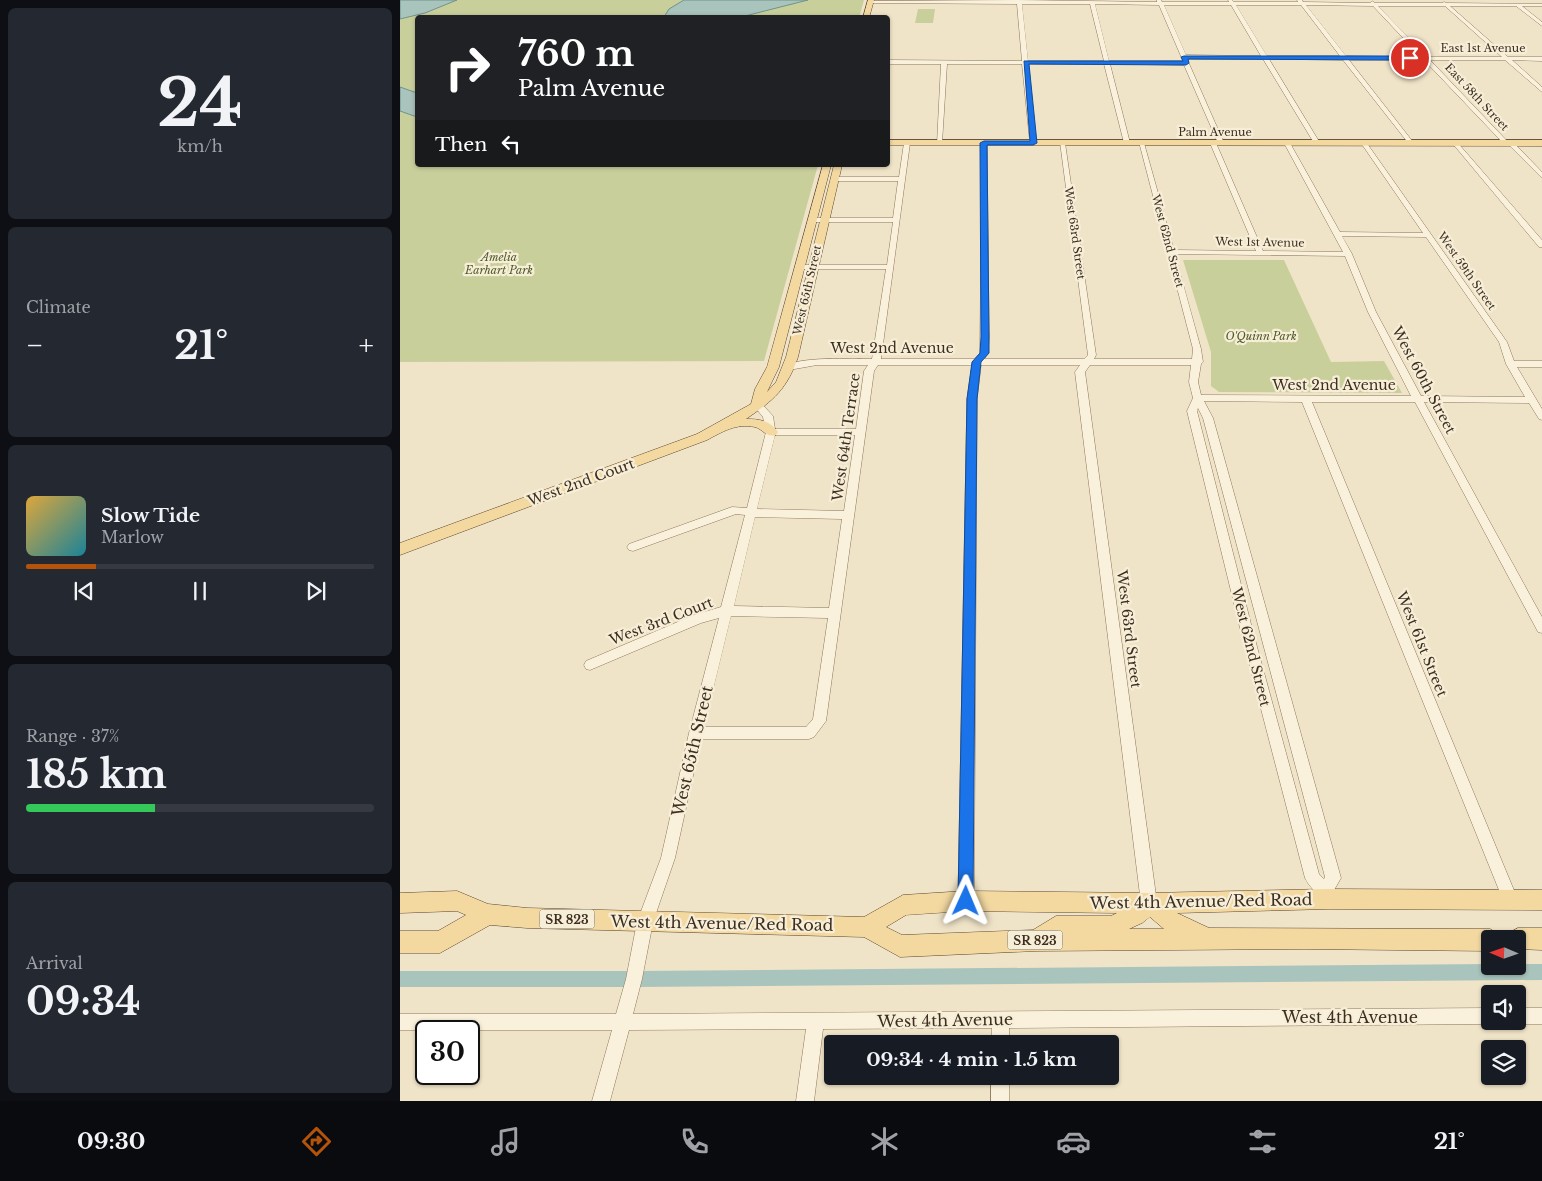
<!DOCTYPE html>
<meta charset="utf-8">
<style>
body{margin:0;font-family:"Libre Baskerville",serif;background:#242831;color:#f1f3f6;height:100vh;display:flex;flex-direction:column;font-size:19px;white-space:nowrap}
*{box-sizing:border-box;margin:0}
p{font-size:16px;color:#9ea1a6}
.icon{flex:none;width:28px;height:28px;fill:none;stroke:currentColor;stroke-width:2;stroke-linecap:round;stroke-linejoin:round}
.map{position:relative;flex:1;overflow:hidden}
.details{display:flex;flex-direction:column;gap:8px;padding:8px;background:#0d0f14;width:400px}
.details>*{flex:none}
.banner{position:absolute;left:15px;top:15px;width:475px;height:152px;border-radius:5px;box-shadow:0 1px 4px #0004;background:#202124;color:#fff;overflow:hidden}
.needle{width:32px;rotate:272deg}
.buttons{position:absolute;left:1081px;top:930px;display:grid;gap:10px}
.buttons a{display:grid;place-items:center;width:45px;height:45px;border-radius:5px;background:#171b24;box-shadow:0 1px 4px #0004;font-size:25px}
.speed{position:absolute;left:15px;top:1020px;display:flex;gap:10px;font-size:25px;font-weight:700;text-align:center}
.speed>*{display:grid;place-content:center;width:65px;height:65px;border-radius:50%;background:#171b24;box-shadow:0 1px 4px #0004;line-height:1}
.speed .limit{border:2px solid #111;border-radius:8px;background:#fff;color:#111}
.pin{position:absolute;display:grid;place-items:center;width:42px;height:42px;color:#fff;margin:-21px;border:2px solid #fff;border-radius:50%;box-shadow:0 1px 5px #0007}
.me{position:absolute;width:55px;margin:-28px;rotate:1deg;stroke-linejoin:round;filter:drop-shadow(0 0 4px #0008)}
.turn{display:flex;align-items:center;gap:18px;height:105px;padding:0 20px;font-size:22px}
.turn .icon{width:65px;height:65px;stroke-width:2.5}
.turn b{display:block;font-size:35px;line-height:42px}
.then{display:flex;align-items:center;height:48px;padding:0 20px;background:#0003;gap:10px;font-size:19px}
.big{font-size:38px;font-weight:700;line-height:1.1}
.details .widget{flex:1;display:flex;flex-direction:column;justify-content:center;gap:8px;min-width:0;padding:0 18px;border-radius:8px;background:#242831}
.details .dial{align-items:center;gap:0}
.dial b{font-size:65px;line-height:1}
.song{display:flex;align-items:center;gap:15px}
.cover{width:60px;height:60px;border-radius:8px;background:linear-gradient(135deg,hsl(40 70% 55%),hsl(190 70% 35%))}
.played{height:5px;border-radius:2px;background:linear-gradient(90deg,#b45309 20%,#363941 20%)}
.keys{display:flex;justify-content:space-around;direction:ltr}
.heat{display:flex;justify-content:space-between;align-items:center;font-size:28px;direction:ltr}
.charge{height:8px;border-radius:4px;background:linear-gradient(90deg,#34c759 37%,#363941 0)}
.trip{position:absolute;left:424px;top:1035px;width:295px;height:50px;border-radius:5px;background:#171b24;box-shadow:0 1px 4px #0004;font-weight:700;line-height:50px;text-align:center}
.menu{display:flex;height:80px;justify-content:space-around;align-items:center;background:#090b0e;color:#9ea1a6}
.menu .icon{width:35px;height:35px}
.menu .current{color:#b45309}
.menu b{font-size:22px;color:#f1f3f6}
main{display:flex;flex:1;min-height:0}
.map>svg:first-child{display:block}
.green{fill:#c9cf9b}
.water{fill:#a9c4bc;stroke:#6f938a}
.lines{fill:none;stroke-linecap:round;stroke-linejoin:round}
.canal{fill:#a9c4bc;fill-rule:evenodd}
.minor-casing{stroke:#8d765c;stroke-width:1}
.major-casing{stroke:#5b4430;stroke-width:1}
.minor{fill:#faf1dc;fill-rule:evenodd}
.major{fill:#f3d9a0;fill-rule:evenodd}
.route{fill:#1a73e8;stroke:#114b97}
.labels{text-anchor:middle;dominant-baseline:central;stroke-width:4.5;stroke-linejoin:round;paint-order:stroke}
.far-street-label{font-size:11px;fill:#3d2e20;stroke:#f7eed8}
.far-park-label{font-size:11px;font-style:italic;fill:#4d5a26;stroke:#f7eed8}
.shield{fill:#f7eed8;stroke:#756857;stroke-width:1}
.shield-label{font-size:12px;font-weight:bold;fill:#3d2e20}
.street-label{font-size:14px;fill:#3d2e20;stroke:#f7eed8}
.near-street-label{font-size:16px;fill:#3d2e20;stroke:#f7eed8}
</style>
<main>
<section class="details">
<div class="widget dial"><b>24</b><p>km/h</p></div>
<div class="widget"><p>Climate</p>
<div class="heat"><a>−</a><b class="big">21°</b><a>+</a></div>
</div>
<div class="widget">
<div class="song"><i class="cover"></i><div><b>Slow Tide</b><p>Marlow</p></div></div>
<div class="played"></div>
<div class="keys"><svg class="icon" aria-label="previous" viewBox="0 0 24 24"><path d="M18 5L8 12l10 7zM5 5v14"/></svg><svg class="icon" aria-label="pause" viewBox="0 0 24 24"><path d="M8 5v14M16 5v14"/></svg><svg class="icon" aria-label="next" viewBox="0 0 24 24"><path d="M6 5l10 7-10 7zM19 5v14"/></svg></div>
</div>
<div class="widget"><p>Range · 37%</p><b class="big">185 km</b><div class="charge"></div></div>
<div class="widget"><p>Arrival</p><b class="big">09:34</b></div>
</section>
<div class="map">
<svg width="1142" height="1101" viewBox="0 0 1142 1101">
<rect width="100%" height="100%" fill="#f0e4c8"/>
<g class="green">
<path d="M 0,0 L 464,0 L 459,18 L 18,18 L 18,165 L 418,165 L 364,361 L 0,362 Z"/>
<path d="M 518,9 L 535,9 L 533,23 L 515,23 Z"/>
<path d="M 783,260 L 884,260 L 931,362 L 984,361 L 1002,393 L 819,392 L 811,386 L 811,352 Z"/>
</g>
<g class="water">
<path d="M 0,0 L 57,0 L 25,13 L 0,19 Z"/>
<path d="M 284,0 L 408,0 L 341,17 L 264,17 L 269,9 Z"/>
<path d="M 0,87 L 17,93 L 17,117 L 0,111 Z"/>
</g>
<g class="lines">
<path class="canal" d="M 1090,964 L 1090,966 L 1118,966 L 1118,964 L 1142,964 L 1142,980 L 234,987 L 0,987 L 0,971 L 234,971 Z"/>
<defs>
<g id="minor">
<path d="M 617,0 L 757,2 L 757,0 L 761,0 L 762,2 L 829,2 L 828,0 L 832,0 L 834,2 L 898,2 L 897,0 L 902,0 L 903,2 L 970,3 L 972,1 L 975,3 L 1042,3 L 1044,2 L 1047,3 L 1142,4 L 1142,6 L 1122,6 L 1142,22 L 1142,26 L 1116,6 L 1050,6 L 1108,57 L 1142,57 L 1142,61 L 1112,60 L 1142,87 L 1142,92 L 1105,60 L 1030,60 L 1108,142 L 1113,142 L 1142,172 L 1142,178 L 1108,144 L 1104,144 L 1024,60 L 949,60 L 1013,142 L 1013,144 L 1009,144 L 943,60 L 869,59 L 920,143 L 917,145 L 914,143 L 863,59 L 787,59 L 824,143 L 823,144 L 818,143 L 784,65 L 710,64 L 730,143 L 727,145 L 724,143 L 704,64 L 628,64 L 636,143 L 633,145 L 630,143 L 622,64 L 547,64 L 542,143 L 537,144 L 541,64 L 488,64 L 488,60 L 622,61 L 617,4 L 470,3 L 468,2 L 470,1 ZM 622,4 L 690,4 L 704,61 L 628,61 ZM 695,4 L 759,5 L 783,61 L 709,61 ZM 764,5 L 831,5 L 861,56 L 786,55 ZM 836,5 L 901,5 L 940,56 L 867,56 ZM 906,5 L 973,6 L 1021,57 L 946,56 ZM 978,6 L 1045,6 L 1102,57 L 1027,57 Z"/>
<path d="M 507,141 L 510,143 L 481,359 L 574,359 L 580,353 L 582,142 L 587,143 L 589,337 L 588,353 L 584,359 L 684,359 L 688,355 L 660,142 L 665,143 L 696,355 L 694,359 L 792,359 L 793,349 L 739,142 L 744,143 L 774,250 L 856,251 L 810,143 L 813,141 L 816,143 L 863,251 L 943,252 L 884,143 L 887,141 L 890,143 L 940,232 L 1023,233 L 961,143 L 966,142 L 1107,342 L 1114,361 L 1142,361 L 1142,367 L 1117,367 L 1142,409 L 1142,420 L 1139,419 L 1129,403 L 1024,402 L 1142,617 L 1142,633 L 1138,632 L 1015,402 L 912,402 L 1118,900 L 1115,905 L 1110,908 L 1105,905 L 902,402 L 804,401 L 813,418 L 941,878 L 933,892 L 935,897 L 932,902 L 927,905 L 922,902 C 918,893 909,887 905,878 L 841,632 L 787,411 L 793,398 L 789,382 L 791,365 L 690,365 L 685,372 L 757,903 L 754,908 L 749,911 L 744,908 L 741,903 L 675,372 L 680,365 L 581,365 L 577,399 L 574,901 L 571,906 L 566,909 L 561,906 L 558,901 L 567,399 L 572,365 L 478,365 L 474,371 L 426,721 L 414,737 L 409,739 L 301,739 L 275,858 L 253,922 L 242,979 L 233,1014 L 1090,1008 L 1090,1021 L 1096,1022 L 1090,1024 L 609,1028 L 609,1044 L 592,1044 L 592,1028 L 423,1029 L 414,1101 L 396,1101 L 406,1029 L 229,1030 L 210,1101 L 192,1101 L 212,1030 L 0,1030 L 0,1014 L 216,1014 L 226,979 L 237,922 L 261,858 L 289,733 L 319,618 L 301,623 L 190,670 L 186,669 L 184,665 L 186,661 L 294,615 L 321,607 L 345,515 L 336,514 L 233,551 L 229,550 L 227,547 L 229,544 L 332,507 L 347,508 L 366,432 L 363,417 L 354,406 L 354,402 L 360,402 L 373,416 L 375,429 L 456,429 L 464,371 L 468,365 L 417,365 L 389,370 L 384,367 C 398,356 453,359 472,359 L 486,269 L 399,269 L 395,267 L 399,265 L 487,265 L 493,222 L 412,222 L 408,220 L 412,218 L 493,218 L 498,181 L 435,181 L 432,179 L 435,177 L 499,177 L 504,143 ZM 942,236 L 1026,237 L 1099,342 L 1106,364 L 1125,397 L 1021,396 L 976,312 L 952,254 ZM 775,254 L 945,256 L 968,312 L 1011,396 L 801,395 L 798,382 L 801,364 L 803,362 L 801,349 ZM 798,408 L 803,418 L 925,877 L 924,879 L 919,874 L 853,632 L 797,411 ZM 375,435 L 455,435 L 444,511 L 357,509 ZM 355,517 L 442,519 L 429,608 L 334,606 ZM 331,616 L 428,618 L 413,719 L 406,727 L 304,727 Z"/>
<path d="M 1053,142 L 1057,142 L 1142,240 L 1142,247 L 1139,247 L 1053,144 Z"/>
<path d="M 1118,1008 L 1142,1008 L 1142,1024 L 1118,1024 L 1112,1022 L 1118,1021 Z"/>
<rect x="591" y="1076" width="18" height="25"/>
</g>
<g id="major">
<path d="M 468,0 L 474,0 L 469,18 L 463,18 Z"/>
<path d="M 1142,140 L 1142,146 L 488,145 L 488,140 Z"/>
<path d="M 423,165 L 431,165 L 379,367 L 367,392 L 376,382 L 386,357 L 434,165 L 442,165 L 398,357 C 387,389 374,400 346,419 C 359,419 369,420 378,432 L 376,435 C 366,438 363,429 355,427 C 336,423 322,432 307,440 L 0,555 L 0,543 L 297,434 L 351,404 L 355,389 L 367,367 Z"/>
<path d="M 928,889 L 1142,890 L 1142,910 L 928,909 L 777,913 L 809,928 L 1090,929 L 1097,933 L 1100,939 L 1090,939 L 1090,951 L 904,949 L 636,951 L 500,957 L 464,937 L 127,928 L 90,925 L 40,953 L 0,953 L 0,931 L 38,931 L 66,915 L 57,911 L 0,913 L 0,893 L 57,891 L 88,904 L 127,908 L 464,917 L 503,895 L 566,891 L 749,893 ZM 566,911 L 717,913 L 711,916 L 656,916 L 633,930 L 502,935 L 486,927 L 506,915 ZM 750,917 L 764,929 L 729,929 L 742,923 Z"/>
<path d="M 1118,928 L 1142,928 L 1142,950 L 1118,949 L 1118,939 L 1108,939 L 1111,932 Z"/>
</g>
</defs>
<use href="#minor" class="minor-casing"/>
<use href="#major" class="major-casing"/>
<use href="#minor" class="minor"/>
<use href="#major" class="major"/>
</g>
<path class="route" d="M 784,56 L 1010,56 L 1013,58 L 1010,60 L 788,59 L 789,63 L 786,65 L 629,64 L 637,143 L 633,145 L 587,145 L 589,337 L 589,353 L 581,362 L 577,399 L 573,901 L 571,907 L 566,909 L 560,907 L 558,901 L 567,399 L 572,362 L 580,353 L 581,337 L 580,143 L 584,141 L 630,141 L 624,61 L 783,61 L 781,57 Z"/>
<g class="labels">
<g class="far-street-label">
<text x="1083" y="48">East 1st Avenue</text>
<text transform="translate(1077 97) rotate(47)">East 58th Street</text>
<text x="815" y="132">Palm Avenue</text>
<text transform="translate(675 233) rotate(82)">West 63rd Street</text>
<text transform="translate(768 241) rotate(75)">West 62nd Street</text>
<text transform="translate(860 242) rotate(1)">West 1st Avenue</text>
<text transform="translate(1067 271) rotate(55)">West 59th Street</text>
<text transform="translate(407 290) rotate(-77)">West 65th Street</text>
</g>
<g class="far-park-label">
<text x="99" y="257">Amelia<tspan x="99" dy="13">Earhart Park</tspan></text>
<text x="861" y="336">O'Quinn Park</text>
</g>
<g class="shield">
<rect x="139.5" y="909.5" width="55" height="19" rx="4"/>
<rect x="607.5" y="930.5" width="55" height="19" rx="4"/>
</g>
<g class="shield-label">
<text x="167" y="919">SR 823</text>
<text x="635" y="940">SR 823</text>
</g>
<g class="street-label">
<text x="492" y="348">West 2nd Avenue</text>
<text transform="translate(1024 380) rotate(62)">West 60th Street</text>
<text x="934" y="385">West 2nd Avenue</text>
<text transform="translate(446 437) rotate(-82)">West 64th Terrace</text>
<text transform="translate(181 482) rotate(-20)">West 2nd Court</text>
<text transform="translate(261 621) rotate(-21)">West 3rd Court</text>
<text transform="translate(729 629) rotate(83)">West 63rd Street</text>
<text transform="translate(1022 644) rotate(68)">West 61st Street</text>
<text transform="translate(851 647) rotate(76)">West 62nd Street</text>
</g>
<g class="near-street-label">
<text transform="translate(292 751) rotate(-77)">West 65th Street</text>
<text transform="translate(801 901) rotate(-1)">West 4th Avenue/Red Road</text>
<text transform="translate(322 923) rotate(1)">West 4th Avenue/Red Road</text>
<text x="950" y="1017">West 4th Avenue</text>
<text transform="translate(545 1020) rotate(-1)">West 4th Avenue</text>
</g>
</g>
</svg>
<div class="buttons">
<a><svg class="needle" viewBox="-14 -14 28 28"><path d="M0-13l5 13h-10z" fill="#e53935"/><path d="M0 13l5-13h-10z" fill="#9ea1a6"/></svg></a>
<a><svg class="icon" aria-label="sound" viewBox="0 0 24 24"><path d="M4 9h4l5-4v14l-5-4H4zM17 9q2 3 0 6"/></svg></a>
<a><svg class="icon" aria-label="layers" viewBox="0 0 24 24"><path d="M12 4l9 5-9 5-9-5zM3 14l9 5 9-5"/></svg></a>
</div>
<div class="speed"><div class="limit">30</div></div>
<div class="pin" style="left:1010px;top:58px;background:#d93025"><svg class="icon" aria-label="arrive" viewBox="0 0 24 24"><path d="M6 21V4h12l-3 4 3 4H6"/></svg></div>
<svg class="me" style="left:566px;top:901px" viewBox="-20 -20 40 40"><path d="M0-17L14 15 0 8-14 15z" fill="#1a73e8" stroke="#fff" stroke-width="4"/></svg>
<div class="trip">09:34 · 4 min · 1.5 km</div>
<div class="banner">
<div class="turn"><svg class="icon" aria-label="right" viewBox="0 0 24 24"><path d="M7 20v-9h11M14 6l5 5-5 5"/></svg><div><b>760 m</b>Palm Avenue</div></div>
<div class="then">Then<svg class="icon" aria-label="left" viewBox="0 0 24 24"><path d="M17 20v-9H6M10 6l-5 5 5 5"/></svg></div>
</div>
</div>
</main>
<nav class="menu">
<b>09:30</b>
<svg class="icon current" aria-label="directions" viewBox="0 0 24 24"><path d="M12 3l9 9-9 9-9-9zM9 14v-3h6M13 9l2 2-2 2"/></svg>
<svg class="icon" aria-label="music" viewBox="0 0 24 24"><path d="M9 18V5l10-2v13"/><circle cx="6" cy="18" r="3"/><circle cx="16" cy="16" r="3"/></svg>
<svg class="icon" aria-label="phone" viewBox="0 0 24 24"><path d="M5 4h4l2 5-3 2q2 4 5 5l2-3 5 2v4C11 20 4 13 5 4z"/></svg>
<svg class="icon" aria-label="climate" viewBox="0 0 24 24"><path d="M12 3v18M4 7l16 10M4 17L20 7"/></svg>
<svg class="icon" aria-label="car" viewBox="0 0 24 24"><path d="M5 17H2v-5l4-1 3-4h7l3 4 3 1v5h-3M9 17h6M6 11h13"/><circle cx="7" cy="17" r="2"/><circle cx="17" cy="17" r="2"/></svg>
<svg class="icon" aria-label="filters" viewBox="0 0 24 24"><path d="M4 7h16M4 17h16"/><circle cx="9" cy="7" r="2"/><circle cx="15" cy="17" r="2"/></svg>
<b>21°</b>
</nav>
